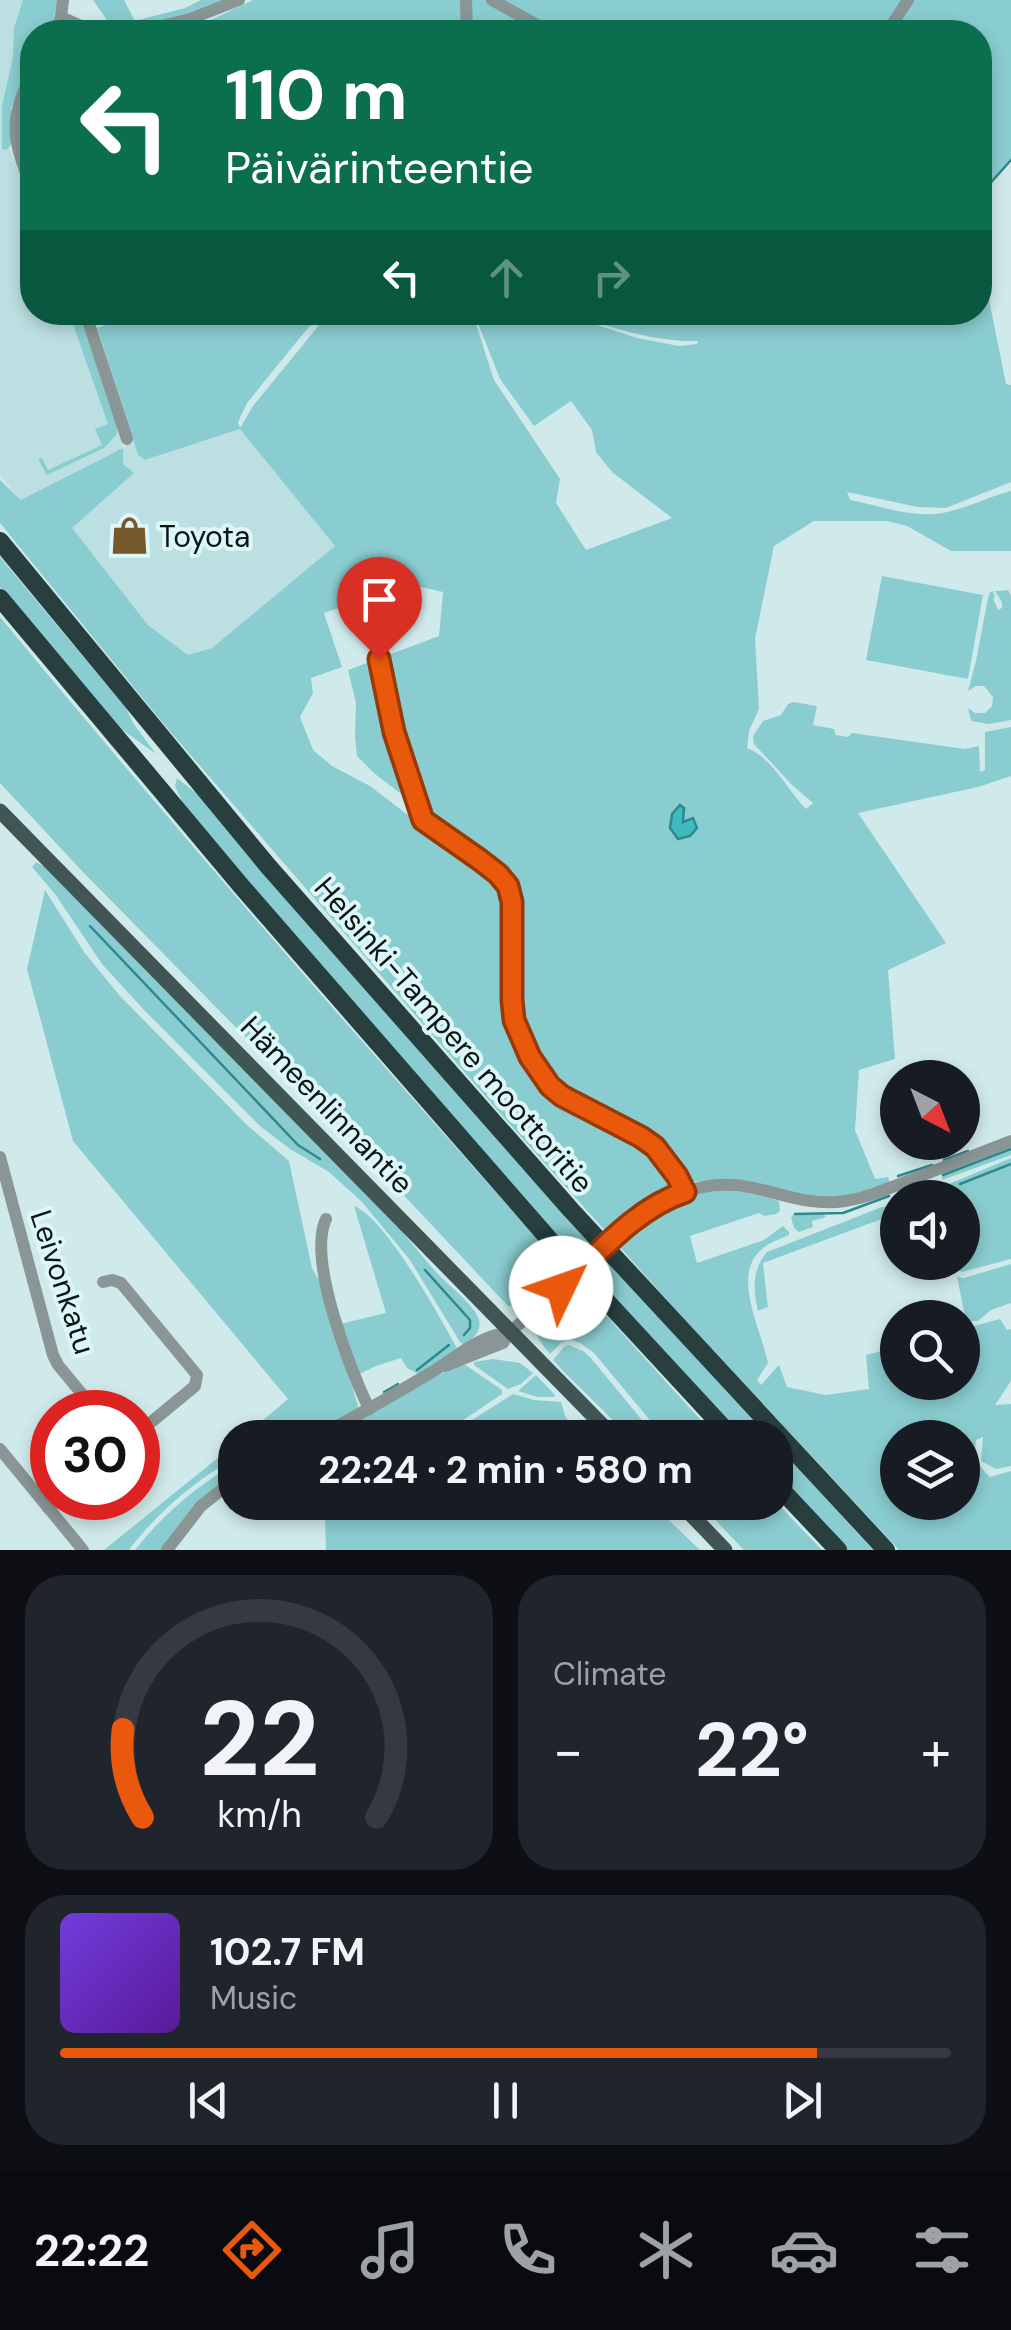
<!DOCTYPE html>
<meta charset="utf-8">
<style>
body{margin:0;font-family:"DM Sans",sans-serif;background:#20242c;color:#f1f3f6;height:100vh;display:flex;flex-direction:column;font-size:38px;white-space:nowrap}
*{box-sizing:border-box;margin:0}
p{font-size:32px;color:#9ea1a6}
.icon{flex:none;width:55px;height:55px;fill:none;stroke:currentColor;stroke-width:2;stroke-linecap:round;stroke-linejoin:round}
.map{position:relative;height:1550px;overflow:hidden}
.side{display:flex;flex-direction:column;gap:25px;padding:25px;background:#0d0f14;flex:1}
.side>*{flex:none}
.guide{position:absolute;left:20px;top:20px;width:972px;height:305px;border-radius:40px;box-shadow:0 5px 15px #0003;background:#0b6e4f;color:#fff;overflow:hidden}
.needle{width:65px;rotate:138deg}
.fabs{position:absolute;left:880px;top:1060px;display:grid;gap:20px}
.fabs a{display:grid;place-items:center;width:100px;height:100px;border-radius:50%;background:#171b24;box-shadow:0 5px 15px #0003;font-size:50px}
.speed{position:absolute;left:30px;top:1390px;display:flex;gap:20px;font-size:50px;font-weight:700;text-align:center}
.speed>*{display:grid;place-content:center;width:130px;height:130px;border-radius:50%;background:#171b24;box-shadow:0 5px 15px #0003;line-height:1}
.speed .limit{border:15px solid #d22;background:#fff;color:#111}
.pin{position:absolute;display:grid;place-items:center;width:85px;height:85px;color:#fff;margin:-102px -42px;border-radius:50% 50% 50% 0;rotate:-45deg;box-shadow:0 0 10px #0007}
.pin .icon{rotate:45deg}
.me{position:absolute;width:110px;margin:-55px;rotate:48deg;stroke-linejoin:round;filter:drop-shadow(0 0 8px #0008)}
.turn{display:flex;align-items:center;gap:35px;height:210px;padding:0 40px;font-size:45px}
.turn .icon{width:130px;height:130px;stroke-width:2.5}
.turn b{display:block;font-size:70px;line-height:85px}
.lanes{display:flex;align-items:center;height:95px;padding:0 40px;background:#0003;justify-content:center;gap:50px;direction:ltr}
.lanes .off{opacity:.35}
.big{font-size:75px;font-weight:700;line-height:1.1}
.side .widget{flex:1;display:flex;flex-direction:column;justify-content:center;gap:15px;min-width:0;padding:0 35px;border-radius:40px;background:#20242c}
.side .dial{align-items:center;gap:0}
.dial svg{height:260px;overflow:visible;fill:none;stroke:#363941;stroke-width:7;stroke-linecap:round;text-anchor:middle}
.dial text{fill:#f1f3f6;stroke:none}
.song{display:flex;align-items:center;gap:30px}
.cover{width:120px;height:120px;border-radius:15px;background:linear-gradient(135deg,hsl(260 70% 55%),hsl(270 70% 35%))}
.played{height:10px;border-radius:5px;background:linear-gradient(90deg,#ea580c 85%,#363941 85%)}
.keys{display:flex;justify-content:space-around;direction:ltr}
.heat{display:flex;justify-content:space-between;align-items:center;font-size:55px;direction:ltr}
.side .tiles{flex:1;display:grid;gap:25px;grid-template-columns:1fr 1fr}
.widget:last-child{grid-column:span 2}
.trip{position:absolute;left:218px;top:1420px;width:575px;height:100px;border-radius:40px;background:#171b24;box-shadow:0 5px 15px #0003;font-weight:700;line-height:100px;text-align:center}
.dock{display:flex;height:160px;justify-content:space-around;align-items:center;background:#090b0e;color:#9ea1a6}
.dock .icon{width:70px;height:70px}
.dock .selected{color:#ea580c}
.dock b{font-size:45px;color:#f1f3f6}
.map>svg:first-child{display:block}
.built{fill:#bce0e2}
.green{fill:#8acdd0;fill-rule:evenodd}
.water{fill:#3fbabf;stroke:#2f888c;stroke-width:2.5}
.lines{fill:none;stroke-linecap:round;stroke-linejoin:round}
.stream{stroke:#2f888c;stroke-width:2.5}
.minor{stroke:#8a9595;stroke-width:12}
.major{stroke:#425555;stroke-width:15}
.highway{stroke:#283e3f;stroke-width:18}
.minor-bridge{stroke:#8a9595;stroke-width:12}
.route-casing{stroke:#983908;stroke-width:25}
.route{stroke:#ea580c;stroke-width:18}
.labels{text-anchor:middle;dominant-baseline:central;stroke-width:8;stroke-linejoin:round;paint-order:stroke}
.poi-label{font-size:30px;fill:#0b1515;stroke:#ddf7f8;text-anchor:start}
.street-label{font-size:30px;fill:#0b1515;stroke:#ddf7f8}
</style>
<div class="map">
<svg width="1011" height="1550" viewBox="0 0 1011 1550">
<rect width="100%" height="100%" fill="#d0eaeb"/>
<path class="built" d="M 0,0 L 30,0 L 21,20 L 6,142 L 32,202 L 32,312 L 79,313 L 123,447 L 134,442 L 138,455 L 146,460 L 240,429 L 336,546 L 212,648 L 188,655 L 148,625 L 71,528 L 21,501 L 0,475 Z"/>
<g class="green">
<path d="M 23,0 L 60,0 L 48,32 L 32,32 L 32,63 L 11,108 L 11,144 L 7,150 L 2,149 L 2,106 L 13,57 L 14,28 Z"/>
<path d="M 93,0 L 124,0 L 135,21 L 185,8 L 201,0 L 226,0 C 191,15 151,26 113,29 Z"/>
<path d="M 253,0 L 462,0 L 462,32 L 170,32 L 213,19 Z"/>
<path d="M 470,0 L 1011,0 L 1011,161 L 980,197 L 980,32 L 470,32 Z"/>
<path d="M 32,86 L 32,168 L 30,168 C 19,133 16,120 32,86 Z"/>
<path d="M 982,284 L 987,290 L 1006,384 L 1011,385 L 1011,482 L 946,508 L 918,507 L 847,492 L 850,500 C 883,506 918,521 951,511 C 972,506 990,496 1011,491 L 1011,551 L 951,551 L 907,526 L 887,521 L 814,521 L 774,546 L 755,639 L 759,709 L 749,731 L 747,748 C 772,757 788,791 806,809 L 813,803 L 792,785 L 754,744 L 753,736 L 763,721 L 781,715 L 788,704 L 793,702 L 817,706 L 813,725 L 834,729 L 836,735 L 848,737 L 852,733 L 965,749 L 979,746 L 980,772 L 985,770 L 985,732 L 1011,727 L 1011,776 L 978,787 L 858,813 L 946,943 L 888,970 L 895,1059 L 859,1070 L 855,1130 L 875,1179 L 888,1177 L 890,1183 L 850,1195 L 833,1197 L 811,1197 L 721,1180 L 692,1182 L 685,1178 L 656,1145 L 581,1105 L 545,1074 L 518,1015 L 515,891 L 508,875 L 375,774 L 357,756 L 355,737 L 356,703 L 348,670 L 439,636 L 443,592 L 408,584 L 324,613 L 342,667 L 311,678 L 313,693 L 300,717 L 313,750 L 332,766 L 370,786 L 494,881 L 506,892 L 508,1006 L 547,1085 L 652,1149 L 674,1180 L 672,1189 L 644,1207 C 666,1206 679,1198 699,1194 C 726,1187 754,1192 779,1201 L 780,1211 L 776,1214 L 764,1216 L 759,1213 L 690,1236 L 697,1263 L 764,1240 L 783,1226 L 789,1232 L 789,1235 C 780,1239 768,1243 761,1250 C 731,1276 762,1331 768,1363 L 757,1380 L 761,1385 L 779,1365 L 787,1387 L 826,1395 L 869,1389 L 866,1355 L 897,1347 L 898,1382 L 962,1382 L 963,1329 L 1000,1319 L 1007,1330 L 1011,1329 L 1011,1381 L 995,1405 L 1011,1404 L 1011,1466 L 996,1469 L 981,1461 L 983,1437 L 976,1440 C 974,1458 978,1465 990,1477 L 1011,1471 L 1011,1550 L 899,1550 L 677,1311 L 505,1119 L 162,722 L 0,523 L 0,480 L 21,500 L 123,448 L 123,464 L 134,473 L 72,528 L 148,625 L 188,655 L 212,648 L 335,546 L 240,429 L 145,460 L 138,455 L 97,328 L 142,313 L 320,313 L 247,403 L 238,422 L 240,428 L 253,406 L 329,313 L 467,313 L 477,327 L 494,380 L 560,479 L 556,503 L 586,550 L 672,518 L 612,472 L 596,452 L 592,430 L 571,401 L 534,426 L 500,379 L 474,313 L 560,313 L 637,338 L 679,346 L 697,344 L 698,341 C 657,342 611,329 573,313 L 868,312 L 872,322 L 895,313 L 980,312 L 980,285 ZM 898,1438 L 962,1438 L 962,1502 L 898,1502 Z"/>
<path d="M 69,313 L 79,313 L 117,426 L 117,434 L 104,448 L 47,475 L 38,459 L 42,458 L 48,470 L 102,445 L 95,429 L 108,424 Z"/>
<path d="M 0,557 L 126,708 L 133,723 L 156,754 L 114,724 L 99,707 L 0,587 Z"/>
<path d="M 882,576 L 983,595 L 968,679 L 866,660 Z"/>
<path d="M 1008,590 L 1011,595 L 1011,720 L 989,724 L 971,721 L 968,708 L 975,713 L 985,713 L 992,706 L 993,697 L 984,686 L 976,686 L 968,691 L 976,661 L 988,598 L 990,592 L 993,591 L 995,597 L 993,598 L 998,610 L 1002,608 L 1002,602 L 995,591 Z"/>
<path d="M 0,617 C 231,897 472,1168 716,1437 L 664,1437 L 594,1353 L 580,1343 L 570,1339 L 561,1343 L 550,1354 C 521,1321 539,1317 558,1284 L 556,1279 L 521,1308 L 508,1306 L 379,1169 L 267,1059 L 82,871 L 0,783 Z"/>
<path d="M 177,778 L 200,796 L 630,1286 L 770,1437 L 742,1437 C 550,1233 367,1021 185,808 L 175,786 Z"/>
<path d="M 36,862 L 45,867 L 402,1231 C 413,1245 425,1260 437,1273 C 447,1284 476,1306 479,1320 C 482,1332 473,1338 464,1345 L 460,1342 L 410,1260 L 362,1202 L 329,1172 L 290,1149 L 260,1126 L 143,1009 L 102,964 L 55,894 L 32,867 Z"/>
<path d="M 45,890 L 84,952 L 120,996 L 247,1125 L 289,1161 L 312,1268 L 320,1282 L 359,1409 L 319,1430 L 300,1424 L 271,1437 L 243,1437 L 288,1399 L 73,1141 L 27,969 Z"/>
<path d="M 1011,1147 L 1011,1155 L 942,1180 L 942,1173 Z"/>
<path d="M 1011,1158 L 1011,1259 L 962,1272 L 957,1269 L 955,1263 L 962,1262 L 962,1198 L 942,1197 L 942,1187 Z"/>
<path d="M 354,1206 C 385,1217 441,1319 458,1350 L 418,1374 L 407,1368 L 401,1358 L 376,1366 L 359,1374 L 340,1324 L 386,1313 Z"/>
<path d="M 882,1207 L 886,1207 L 887,1217 L 763,1263 L 768,1307 L 758,1311 C 753,1290 752,1269 767,1252 Z"/>
<path d="M 794,1213 L 824,1214 L 826,1217 L 812,1221 L 813,1227 L 799,1232 L 794,1228 L 791,1218 Z"/>
<path d="M 1011,1264 L 1011,1303 L 991,1310 L 978,1321 L 966,1321 L 957,1277 L 964,1278 Z"/>
<path d="M 569,1345 L 583,1351 L 590,1357 L 656,1437 L 630,1437 L 563,1371 L 553,1360 L 564,1347 Z"/>
<path d="M 493,1359 L 520,1363 L 533,1373 L 521,1384 L 508,1389 L 474,1365 L 474,1362 Z"/>
<path d="M 464,1364 L 502,1390 L 502,1394 L 438,1437 L 331,1436 L 437,1375 Z"/>
<path d="M 536,1375 L 555,1395 L 554,1397 L 538,1397 L 518,1391 Z"/>
<path d="M 513,1394 L 534,1400 L 561,1402 L 566,1418 L 586,1437 L 445,1437 Z"/>
<path d="M 775,1443 L 873,1550 L 847,1550 L 775,1473 Z"/>
<path d="M 235,1444 L 235,1458 C 194,1481 157,1513 129,1550 L 104,1550 Z"/>
<path d="M 235,1464 L 235,1474 L 183,1520 L 161,1550 L 135,1550 C 162,1516 197,1485 235,1464 Z"/>
<path d="M 775,1501 L 822,1550 L 744,1550 L 699,1503 Z"/>
<path d="M 314,1503 L 651,1503 L 700,1550 L 326,1550 L 325,1518 Z"/>
</g>
<path class="water" d="M 680,805 L 684,808 L 683,822 L 693,818 L 697,828 L 690,836 L 678,839 L 670,828 L 672,814 Z"/>
<g class="lines">
<g class="stream">
<path d="M 985,189 L 1011,160"/>
<path d="M 90,926 L 298,1145 L 320,1159"/>
<path d="M 944,1160 L 968,1151"/>
<path d="M 943,1175 L 1011,1149"/>
<path d="M 898,1176 L 932,1165"/>
<path d="M 960,1184 L 1011,1164"/>
<path d="M 795,1214 L 843,1213 L 889,1196"/>
<path d="M 425,1270 L 470,1320 L 470,1328 L 464,1335"/>
<path d="M 417,1370 L 449,1345"/>
<path d="M 384,1392 L 398,1384"/>
</g>
<g class="minor">
<path d="M 466,0 L 467,32"/>
<path d="M 492,0 L 550,32"/>
<path d="M 61,17 L 94,32"/>
<path d="M 54,32 L 61,17 L 63,0"/>
<path d="M 138,32 L 190,19 L 239,0"/>
<path d="M 887,32 L 908,0"/>
<path d="M 32,74 C 7,121 13,141 32,188"/>
<path d="M 85,312 L 127,439"/>
<path d="M 379,659 L 394,732 L 423,820 L 480,860 L 498,874 L 507,886 L 512,902 L 512,1000 L 515,1020 L 531,1057 L 550,1085 L 562,1096 L 641,1137 L 655,1147 L 677,1176 L 685,1192"/>
<path d="M 0,1157 L 53,1355 L 58,1365 L 97,1412"/>
<path d="M 326,1219 C 307,1260 350,1368 369,1409"/>
<path d="M 622,1232 C 661,1199 700,1176 754,1188 C 786,1195 811,1206 845,1201 C 870,1197 894,1186 918,1177 C 949,1165 980,1153 1011,1141"/>
<path d="M 103,1282 L 112,1280 L 121,1283 L 197,1375 L 195,1386 L 138,1433"/>
<path d="M 445,1366 L 503,1343 L 510,1332 L 561,1288"/>
<path d="M 315,1438 C 353,1418 390,1397 427,1375 C 456,1358 475,1337 510,1332"/>
<path d="M 0,1449 L 83,1550"/>
<path d="M 48,1508 L 61,1498"/>
<path d="M 167,1550 L 201,1506 L 235,1479"/>
</g>
<g class="major">
<path d="M 0,811 L 615,1438"/>
<path d="M 679,1502 L 725,1550"/>
</g>
<g class="highway">
<path d="M 0,541 L 268,866 L 571,1210 L 886,1550"/>
<path d="M 0,598 L 242,887 L 548,1238 L 733,1438"/>
<path d="M 775,1483 L 838,1550"/>
</g>
<path class="minor-bridge" d="M 561,1288 L 622,1232"/>
</g>
<g class="lines">
<defs>
<path id="route" d="M 379,659 L 394,732 L 423,820 L 480,860 L 498,874 L 508,886 L 512,902 L 512,1000 L 514,1020 L 530,1057 L 550,1086 L 562,1096 L 641,1137 L 655,1147 L 677,1176 L 685,1192 C 636,1208 598,1254 561,1288"/>
</defs>
<use href="#route" class="route-casing"/>
<use href="#route" class="route"/>
</g>
<defs>
<symbol id="shop-bare" viewBox="-9 -9 18 18"><path d="M-5-2.5h2.3a2.7 3.5 0 0 1 5.4 0H5L5.5 6h-11ZM-1.5-2.5h3a1.5 2.3 0 0 0-3 0Z" fill="#75592c" stroke="#ddf7f8" stroke-width="2.5" paint-order="stroke"/></symbol>
</defs>
<g fill-rule="evenodd">
<use href="#shop-bare" x="102" y="508" width="55" height="55"/>
</g>
<g class="labels">
<g class="poi-label">
<text x="159" y="536">Toyota</text>
</g>
<g class="street-label">
<text transform="translate(454 1035) rotate(49)">Helsinki-Tampere moottoritie</text>
<text transform="translate(327 1105) rotate(46)">Hämeenlinnantie</text>
<text transform="translate(63 1282) rotate(72)">Leivonkatu</text>
</g>
</g>
</svg>
<div class="fabs">
<a><svg class="needle" viewBox="-14 -14 28 28"><path d="M0-13l5 13h-10z" fill="#e53935"/><path d="M0 13l5-13h-10z" fill="#9ea1a6"/></svg></a>
<a><svg class="icon" aria-label="sound" viewBox="0 0 24 24"><path d="M4 9h4l5-4v14l-5-4H4zM17 9q2 3 0 6"/></svg></a>
<a><svg class="icon" aria-label="search" viewBox="0 0 24 24"><circle cx="10" cy="10" r="6"/><path d="M15 15l6 6"/></svg></a>
<a><svg class="icon" aria-label="layers" viewBox="0 0 24 24"><path d="M12 4l9 5-9 5-9-5zM3 14l9 5 9-5"/></svg></a>
</div>
<div class="speed"><div class="limit">30</div></div>
<div class="pin" style="left:379px;top:659px;background:#d93025"><svg class="icon" aria-label="arrive" viewBox="0 0 24 24"><path d="M6 21V4h12l-3 4 3 4H6"/></svg></div>
<svg class="me" style="left:561px;top:1288px" viewBox="-20 -20 40 40"><circle r="19" fill="#fff"/><path d="M0-13L10 11 0 6-10 11z" fill="#ea580c"/></svg>
<div class="trip">22:24 · 2 min · 580 m</div>
<div class="guide">
<div class="turn"><svg class="icon" aria-label="left" viewBox="0 0 24 24"><path d="M17 20v-9H6M10 6l-5 5 5 5"/></svg><div><b>110 m</b>Päivärinteentie</div></div>
<div class="lanes"><svg class="icon" aria-label="left" viewBox="0 0 24 24"><path d="M17 20v-9H6M10 6l-5 5 5 5"/></svg><svg class="icon off" aria-label="ahead" viewBox="0 0 24 24"><path d="M12 20V5M6 11l6-6 6 6"/></svg><svg class="icon off" aria-label="right" viewBox="0 0 24 24"><path d="M7 20v-9h11M14 6l5 5-5 5"/></svg></div>
</div>
</div>
<section class="side">
<div class="tiles">
<div class="widget dial"><svg viewBox="0 0 100 80">
<path d="M14 69A42 42 0 1 1 86 69"/>
<path d="M14 69A42 42 0 0 1 8 42" stroke="#ea580c"/>
<text x="50" y="56" font-size="32" font-weight="700">22</text>
<text x="50" y="72" font-size="11">km/h</text>
</svg></div>
<div class="widget"><p>Climate</p>
<div class="heat"><a>−</a><b class="big">22°</b><a>+</a></div>
</div>
<div class="widget">
<div class="song"><i class="cover"></i><div><b>102.7 FM</b><p>Music</p></div></div>
<div class="played"></div>
<div class="keys"><svg class="icon" aria-label="previous" viewBox="0 0 24 24"><path d="M18 5L8 12l10 7zM5 5v14"/></svg><svg class="icon" aria-label="pause" viewBox="0 0 24 24"><path d="M8 5v14M16 5v14"/></svg><svg class="icon" aria-label="next" viewBox="0 0 24 24"><path d="M6 5l10 7-10 7zM19 5v14"/></svg></div>
</div>
</div>
</section>
<nav class="dock">
<b>22:22</b>
<svg class="icon selected" aria-label="directions" viewBox="0 0 24 24"><path d="M12 3l9 9-9 9-9-9zM9 14v-3h6M13 9l2 2-2 2"/></svg>
<svg class="icon" aria-label="music" viewBox="0 0 24 24"><path d="M9 18V5l10-2v13"/><circle cx="6" cy="18" r="3"/><circle cx="16" cy="16" r="3"/></svg>
<svg class="icon" aria-label="phone" viewBox="0 0 24 24"><path d="M5 4h4l2 5-3 2q2 4 5 5l2-3 5 2v4C11 20 4 13 5 4z"/></svg>
<svg class="icon" aria-label="climate" viewBox="0 0 24 24"><path d="M12 3v18M4 7l16 10M4 17L20 7"/></svg>
<svg class="icon" aria-label="car" viewBox="0 0 24 24"><path d="M5 17H2v-5l4-1 3-4h7l3 4 3 1v5h-3M9 17h6M6 11h13"/><circle cx="7" cy="17" r="2"/><circle cx="17" cy="17" r="2"/></svg>
<svg class="icon" aria-label="filters" viewBox="0 0 24 24"><path d="M4 7h16M4 17h16"/><circle cx="9" cy="7" r="2"/><circle cx="15" cy="17" r="2"/></svg>
</nav>
